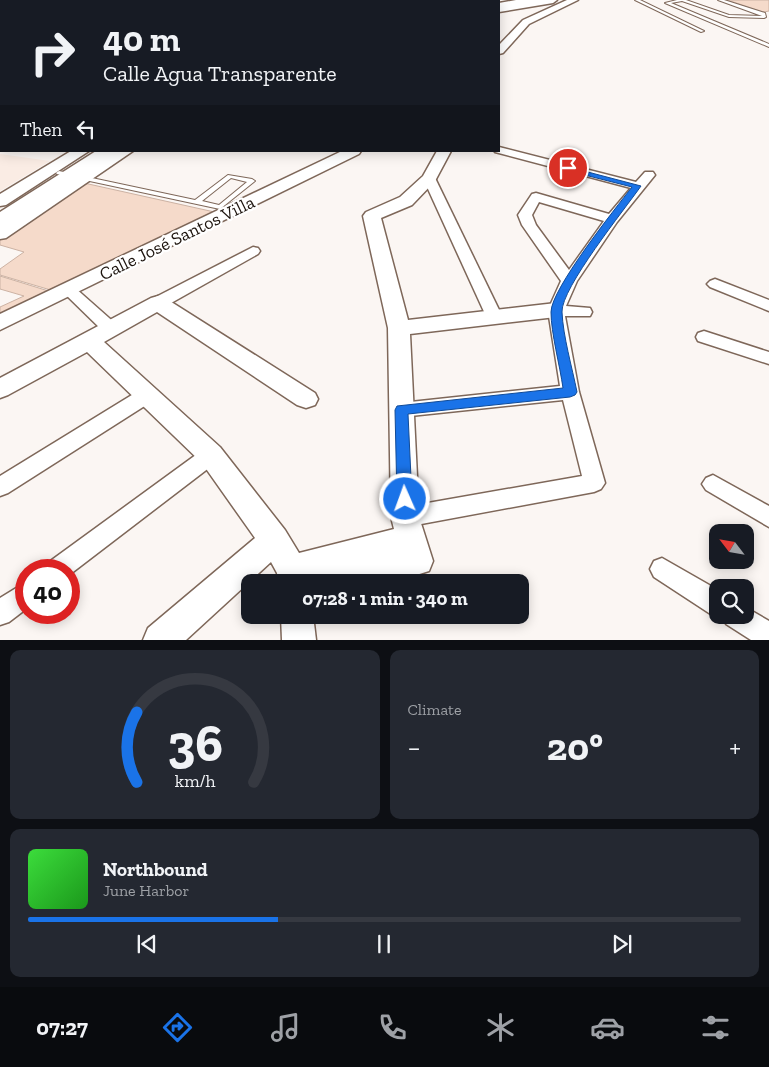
<!DOCTYPE html>
<meta charset="utf-8">
<style>
body{margin:0;font-family:"Zilla Slab",serif;background:#242831;color:#f1f3f6;height:100vh;display:flex;flex-direction:column;font-size:19px;white-space:nowrap}
*{box-sizing:border-box;margin:0}
p{font-size:16px;color:#9ea1a6}
.icon{flex:none;width:28px;height:28px;fill:none;stroke:currentColor;stroke-width:2;stroke-linecap:round;stroke-linejoin:round}
.map{position:relative;height:640px;overflow:hidden}
.sheet{display:flex;flex-direction:column;gap:10px;padding:10px;background:#0d0f14;flex:1}
.sheet>*{flex:none}
.top-card{position:absolute;left:0px;top:0px;width:500px;height:152px;box-shadow:0 2px 12px #0003;background:#171b24;color:#f1f3f6;overflow:hidden}
.needle{width:32px;rotate:301deg}
.controls{position:absolute;left:709px;top:524px;display:grid;gap:10px}
.controls a{display:grid;place-items:center;width:45px;height:45px;border-radius:10px;background:#171b24;box-shadow:0 2px 12px #0003;font-size:25px}
.speed{position:absolute;left:15px;top:559px;display:flex;gap:10px;font-size:25px;font-weight:700;text-align:center}
.speed>*{display:grid;place-content:center;width:65px;height:65px;border-radius:50%;background:#171b24;box-shadow:0 2px 12px #0003;line-height:1}
.speed .limit{border:8px solid #d22;background:#fff;color:#111}
.pin{position:absolute;display:grid;place-items:center;width:42px;height:42px;color:#fff;margin:-21px;border:2px solid #fff;border-radius:50%;box-shadow:0 1px 5px #0007}
.me{position:absolute;width:55px;margin:-28px;rotate:358deg;stroke-linejoin:round;filter:drop-shadow(0 0 4px #0008)}
.turn{display:flex;align-items:center;gap:18px;height:105px;padding:0 20px;font-size:22px}
.turn .icon{width:65px;height:65px;stroke-width:2.5}
.turn b{display:block;font-size:35px;line-height:42px}
.then{display:flex;align-items:center;height:48px;padding:0 20px;background:#0003;gap:10px;font-size:19px}
.big{font-size:38px;font-weight:700;line-height:1.1}
.sheet .tile{flex:1;display:flex;flex-direction:column;justify-content:center;gap:8px;min-width:0;padding:0 18px;border-radius:10px;background:#242831}
.sheet .dial{align-items:center;gap:0}
.dial svg{height:130px;overflow:visible;fill:none;stroke:#363941;stroke-width:7;stroke-linecap:round;text-anchor:middle}
.dial text{fill:#f1f3f6;stroke:none}
.song{display:flex;align-items:center;gap:15px}
.cover{width:60px;height:60px;border-radius:8px;background:linear-gradient(135deg,hsl(120 70% 55%),hsl(120 70% 35%))}
.played{height:5px;border-radius:2px;background:linear-gradient(90deg,#1a73e8 35%,#363941 35%)}
.keys{display:flex;justify-content:space-around;direction:ltr}
.heat{display:flex;justify-content:space-between;align-items:center;font-size:28px;direction:ltr}
.sheet .tiles{flex:1;display:grid;gap:10px;grid-template-columns:1fr 1fr}
.tile:last-child{grid-column:span 2}
.trip{position:absolute;left:241px;top:574px;width:288px;height:50px;border-radius:10px;background:#171b24;box-shadow:0 2px 12px #0003;font-weight:700;line-height:50px;text-align:center}
.tabs{display:flex;height:80px;justify-content:space-around;align-items:center;background:#090b0e;color:#9ea1a6}
.tabs .icon{width:35px;height:35px}
.tabs .selected{color:#1a73e8}
.tabs b{font-size:22px;color:#f1f3f6}
.map>svg:first-child{display:block}
.built{fill:#faece4}
.building{fill:#f5daca;stroke:#ccb2a3}
.lines{fill:none;stroke-linecap:round;stroke-linejoin:round}
.service-casing{stroke:#7e6759;stroke-width:2}
.minor-casing{stroke:#7e6759;stroke-width:3}
.tertiary-casing{stroke:#7e6759;stroke-width:3}
.primary-casing{stroke:#7e6759;stroke-width:3}
.service{fill:#fff;fill-rule:evenodd}
.minor{fill:#fff;fill-rule:evenodd}
.tertiary{fill:#fff;fill-rule:evenodd}
.primary{fill:#fff;fill-rule:evenodd}
.route{fill:#1a73e8;stroke:#114b97}
.labels{text-anchor:middle;dominant-baseline:central;stroke-width:4.5;stroke-linejoin:round;paint-order:stroke}
.street-label{font-size:18px;fill:#1b120c;stroke:#fff}
</style>
<div class="map">
<svg width="769" height="640" viewBox="0 0 769 640">
<rect width="100%" height="100%" fill="#fbf6f3"/>
<path class="built" d="M 0,154 L 50,161 L 0,191 Z"/>
<g class="building">
<path d="M 727,0 L 769,0 L 769,11 L 764,12 Z"/>
<path d="M 84,183 L 219,213 L 54,291 L 0,275 L 0,269 L 24,252 L 0,245 L 0,239 Z"/>
<path d="M 0,276 L 55,293 L 0,315 L 0,307 L 24,296 L 0,289 Z"/>
</g>
<g class="lines">
<defs>
<g id="service">
<path d="M 635,0 L 640,0 L 704,31 L 701,32 Z"/>
<path d="M 677,0 L 686,0 L 729,15 L 762,16 L 718,0 L 724,0 L 765,13 L 766,17 L 764,18 L 729,17 L 682,1 L 671,3 L 769,44 L 769,47 L 665,3 Z"/>
<path d="M 59,171 L 195,200 L 228,175 L 252,179 L 255,181 L 220,209 L 57,174 L 56,173 ZM 231,178 L 247,182 L 219,205 L 202,201 Z"/>
</g>
<g id="minor">
<path d="M 0,0 L 5,0 L 5,1 L 0,3 Z"/>
<path d="M 173,0 L 191,0 L 191,1 L 174,1 Z"/>
<rect x="0" y="20" width="1" height="4"/>
<rect x="0" y="86" width="1" height="6"/>
<path d="M 499,147 L 636,182 L 645,172 L 653,172 L 655,175 L 617,222 L 577,281 L 566,306 L 590,308 L 592,312 L 590,316 L 565,316 L 579,392 L 605,483 L 601,489 L 594,492 L 405,527 L 397,524 L 394,517 L 397,510 L 405,507 L 582,476 L 563,400 L 401,417 L 394,415 L 392,410 L 394,405 L 401,403 L 560,386 L 548,310 L 561,281 L 522,225 L 518,215 L 532,194 L 536,193 L 609,214 L 631,188 L 495,152 L 499,151 ZM 539,202 L 604,221 L 569,270 L 536,225 L 532,215 Z"/>
<path d="M 429,174 L 435,178 L 502,316 L 500,320 L 494,321 L 488,320 L 486,316 L 423,178 Z"/>
<path d="M 253,247 L 258,248 L 260,251 L 258,254 L 164,307 L 152,307 L 150,303 L 152,299 Z"/>
<path d="M 715,279 L 769,300 L 769,311 L 710,287 L 707,284 L 710,281 Z"/>
<path d="M 69,285 L 74,287 L 117,325 L 119,329 L 117,333 L 111,335 L 105,333 L 64,293 L 61,290 L 64,287 Z"/>
<path d="M 704,331 L 769,352 L 769,364 L 698,341 L 696,337 L 698,333 Z"/>
<path d="M 147,388 L 154,390 L 156,395 L 154,400 L 8,493 L 0,496 L 0,476 L 140,390 Z"/>
<path d="M 211,447 L 218,449 L 221,455 L 218,461 L 69,575 L 69,570 L 45,570 L 49,562 L 204,449 Z"/>
<path d="M 713,475 L 769,506 L 769,527 L 706,490 L 702,484 L 706,478 Z"/>
<path d="M 662,558 L 718,590 L 718,615 L 721,615 L 718,616 L 709,613 L 654,577 L 650,569 L 654,561 Z"/>
<path d="M 26,582 L 26,609 L 9,622 L 0,625 L 0,598 Z"/>
<path d="M 745,607 L 769,621 L 769,640 L 751,640 L 726,624 L 722,615 L 745,615 Z"/>
</g>
<g id="tertiary">
<path d="M 537,0 L 557,0 L 553,3 L 499,12 L 499,6 Z"/>
<path d="M 567,0 L 578,0 L 529,24 L 503,53 L 499,54 L 499,45 L 523,20 Z"/>
<path d="M 71,151 L 89,151 L 6,205 L 0,206 L 0,194 Z"/>
<path d="M 116,151 L 133,151 L 6,238 L 0,239 L 0,226 Z"/>
<path d="M 342,151 L 361,151 L 359,154 L 0,330 L 0,314 Z"/>
<path d="M 437,151 L 451,151 L 435,181 L 412,205 L 381,218 L 408,320 L 556,303 L 563,305 L 566,310 L 563,315 L 556,317 L 410,334 L 419,517 L 433,561 L 429,571 L 394,582 L 327,582 L 331,574 L 309,580 L 310,582 L 278,582 L 277,573 L 271,562 L 186,640 L 143,640 L 148,628 L 255,538 L 202,463 L 87,352 L 8,395 L 0,398 L 0,378 L 151,298 L 158,296 L 165,298 L 315,393 L 318,399 L 315,405 L 306,408 L 297,405 L 157,312 L 104,342 L 220,447 L 285,530 L 299,553 L 394,529 L 391,517 L 388,328 L 363,216 L 366,212 L 400,197 L 423,176 Z"/>
<path d="M 281,615 L 313,615 L 316,640 L 282,640 Z"/>
</g>
<g id="primary">
<path d="M 516,0 L 541,0 L 536,3 L 499,9 L 499,3 Z"/>
<path d="M 96,151 L 118,151 L 115,155 L 8,226 L 0,227 L 0,212 Z"/>
</g>
</defs>
<use href="#service" class="service-casing"/>
<use href="#minor" class="minor-casing"/>
<use href="#tertiary" class="tertiary-casing"/>
<use href="#primary" class="primary-casing"/>
<use href="#service" class="service"/>
<use href="#minor" class="minor"/>
<use href="#tertiary" class="tertiary"/>
<use href="#primary" class="primary"/>
</g>
<path class="route" d="M 565,166 L 641,186 C 625,209 561,288 562,312 C 563,336 572,367 577,392 L 575,395 L 570,397 L 408,414 L 412,499 L 410,504 L 405,505 L 399,504 L 397,499 L 395,410 L 397,406 L 563,388 C 560,366 551,333 551,312 C 551,289 615,209 632,187 L 565,170 Z"/>
<g class="labels">
<g class="street-label">
<text transform="translate(177 238) rotate(-26)">Calle José Santos Villa</text>
</g>
</g>
</svg>
<div class="controls">
<a><svg class="needle" viewBox="-14 -14 28 28"><path d="M0-13l5 13h-10z" fill="#e53935"/><path d="M0 13l5-13h-10z" fill="#9ea1a6"/></svg></a>
<a><svg class="icon" aria-label="search" viewBox="0 0 24 24"><circle cx="10" cy="10" r="6"/><path d="M15 15l6 6"/></svg></a>
</div>
<div class="speed"><div class="limit">40</div></div>
<div class="pin" style="left:568px;top:168px;background:#d93025"><svg class="icon" aria-label="arrive" viewBox="0 0 24 24"><path d="M6 21V4h12l-3 4 3 4H6"/></svg></div>
<svg class="me" style="left:405px;top:499px" viewBox="-20 -20 40 40"><circle r="17" fill="#1a73e8" stroke="#fff" stroke-width="3"/><path d="M0-11L8 9 0 5-8 9z" fill="#fff"/></svg>
<div class="trip">07:28 · 1 min · 340 m</div>
<div class="top-card">
<div class="turn"><svg class="icon" aria-label="right" viewBox="0 0 24 24"><path d="M7 20v-9h11M14 6l5 5-5 5"/></svg><div><b>40 m</b>Calle Agua Transparente</div></div>
<div class="then">Then<svg class="icon" aria-label="left" viewBox="0 0 24 24"><path d="M17 20v-9H6M10 6l-5 5 5 5"/></svg></div>
</div>
</div>
<section class="sheet">
<div class="tiles">
<div class="tile dial"><svg viewBox="0 0 100 80">
<path d="M14 69A42 42 0 1 1 86 69"/>
<path d="M14 69A42 42 0 0 1 14 26" stroke="#1a73e8"/>
<text x="50" y="56" font-size="32" font-weight="700">36</text>
<text x="50" y="72" font-size="11">km/h</text>
</svg></div>
<div class="tile"><p>Climate</p>
<div class="heat"><a>−</a><b class="big">20°</b><a>+</a></div>
</div>
<div class="tile">
<div class="song"><i class="cover"></i><div><b>Northbound</b><p>June Harbor</p></div></div>
<div class="played"></div>
<div class="keys"><svg class="icon" aria-label="previous" viewBox="0 0 24 24"><path d="M18 5L8 12l10 7zM5 5v14"/></svg><svg class="icon" aria-label="pause" viewBox="0 0 24 24"><path d="M8 5v14M16 5v14"/></svg><svg class="icon" aria-label="next" viewBox="0 0 24 24"><path d="M6 5l10 7-10 7zM19 5v14"/></svg></div>
</div>
</div>
</section>
<nav class="tabs">
<b>07:27</b>
<svg class="icon selected" aria-label="directions" viewBox="0 0 24 24"><path d="M12 3l9 9-9 9-9-9zM9 14v-3h6M13 9l2 2-2 2"/></svg>
<svg class="icon" aria-label="music" viewBox="0 0 24 24"><path d="M9 18V5l10-2v13"/><circle cx="6" cy="18" r="3"/><circle cx="16" cy="16" r="3"/></svg>
<svg class="icon" aria-label="phone" viewBox="0 0 24 24"><path d="M5 4h4l2 5-3 2q2 4 5 5l2-3 5 2v4C11 20 4 13 5 4z"/></svg>
<svg class="icon" aria-label="climate" viewBox="0 0 24 24"><path d="M12 3v18M4 7l16 10M4 17L20 7"/></svg>
<svg class="icon" aria-label="car" viewBox="0 0 24 24"><path d="M5 17H2v-5l4-1 3-4h7l3 4 3 1v5h-3M9 17h6M6 11h13"/><circle cx="7" cy="17" r="2"/><circle cx="17" cy="17" r="2"/></svg>
<svg class="icon" aria-label="filters" viewBox="0 0 24 24"><path d="M4 7h16M4 17h16"/><circle cx="9" cy="7" r="2"/><circle cx="15" cy="17" r="2"/></svg>
</nav>
